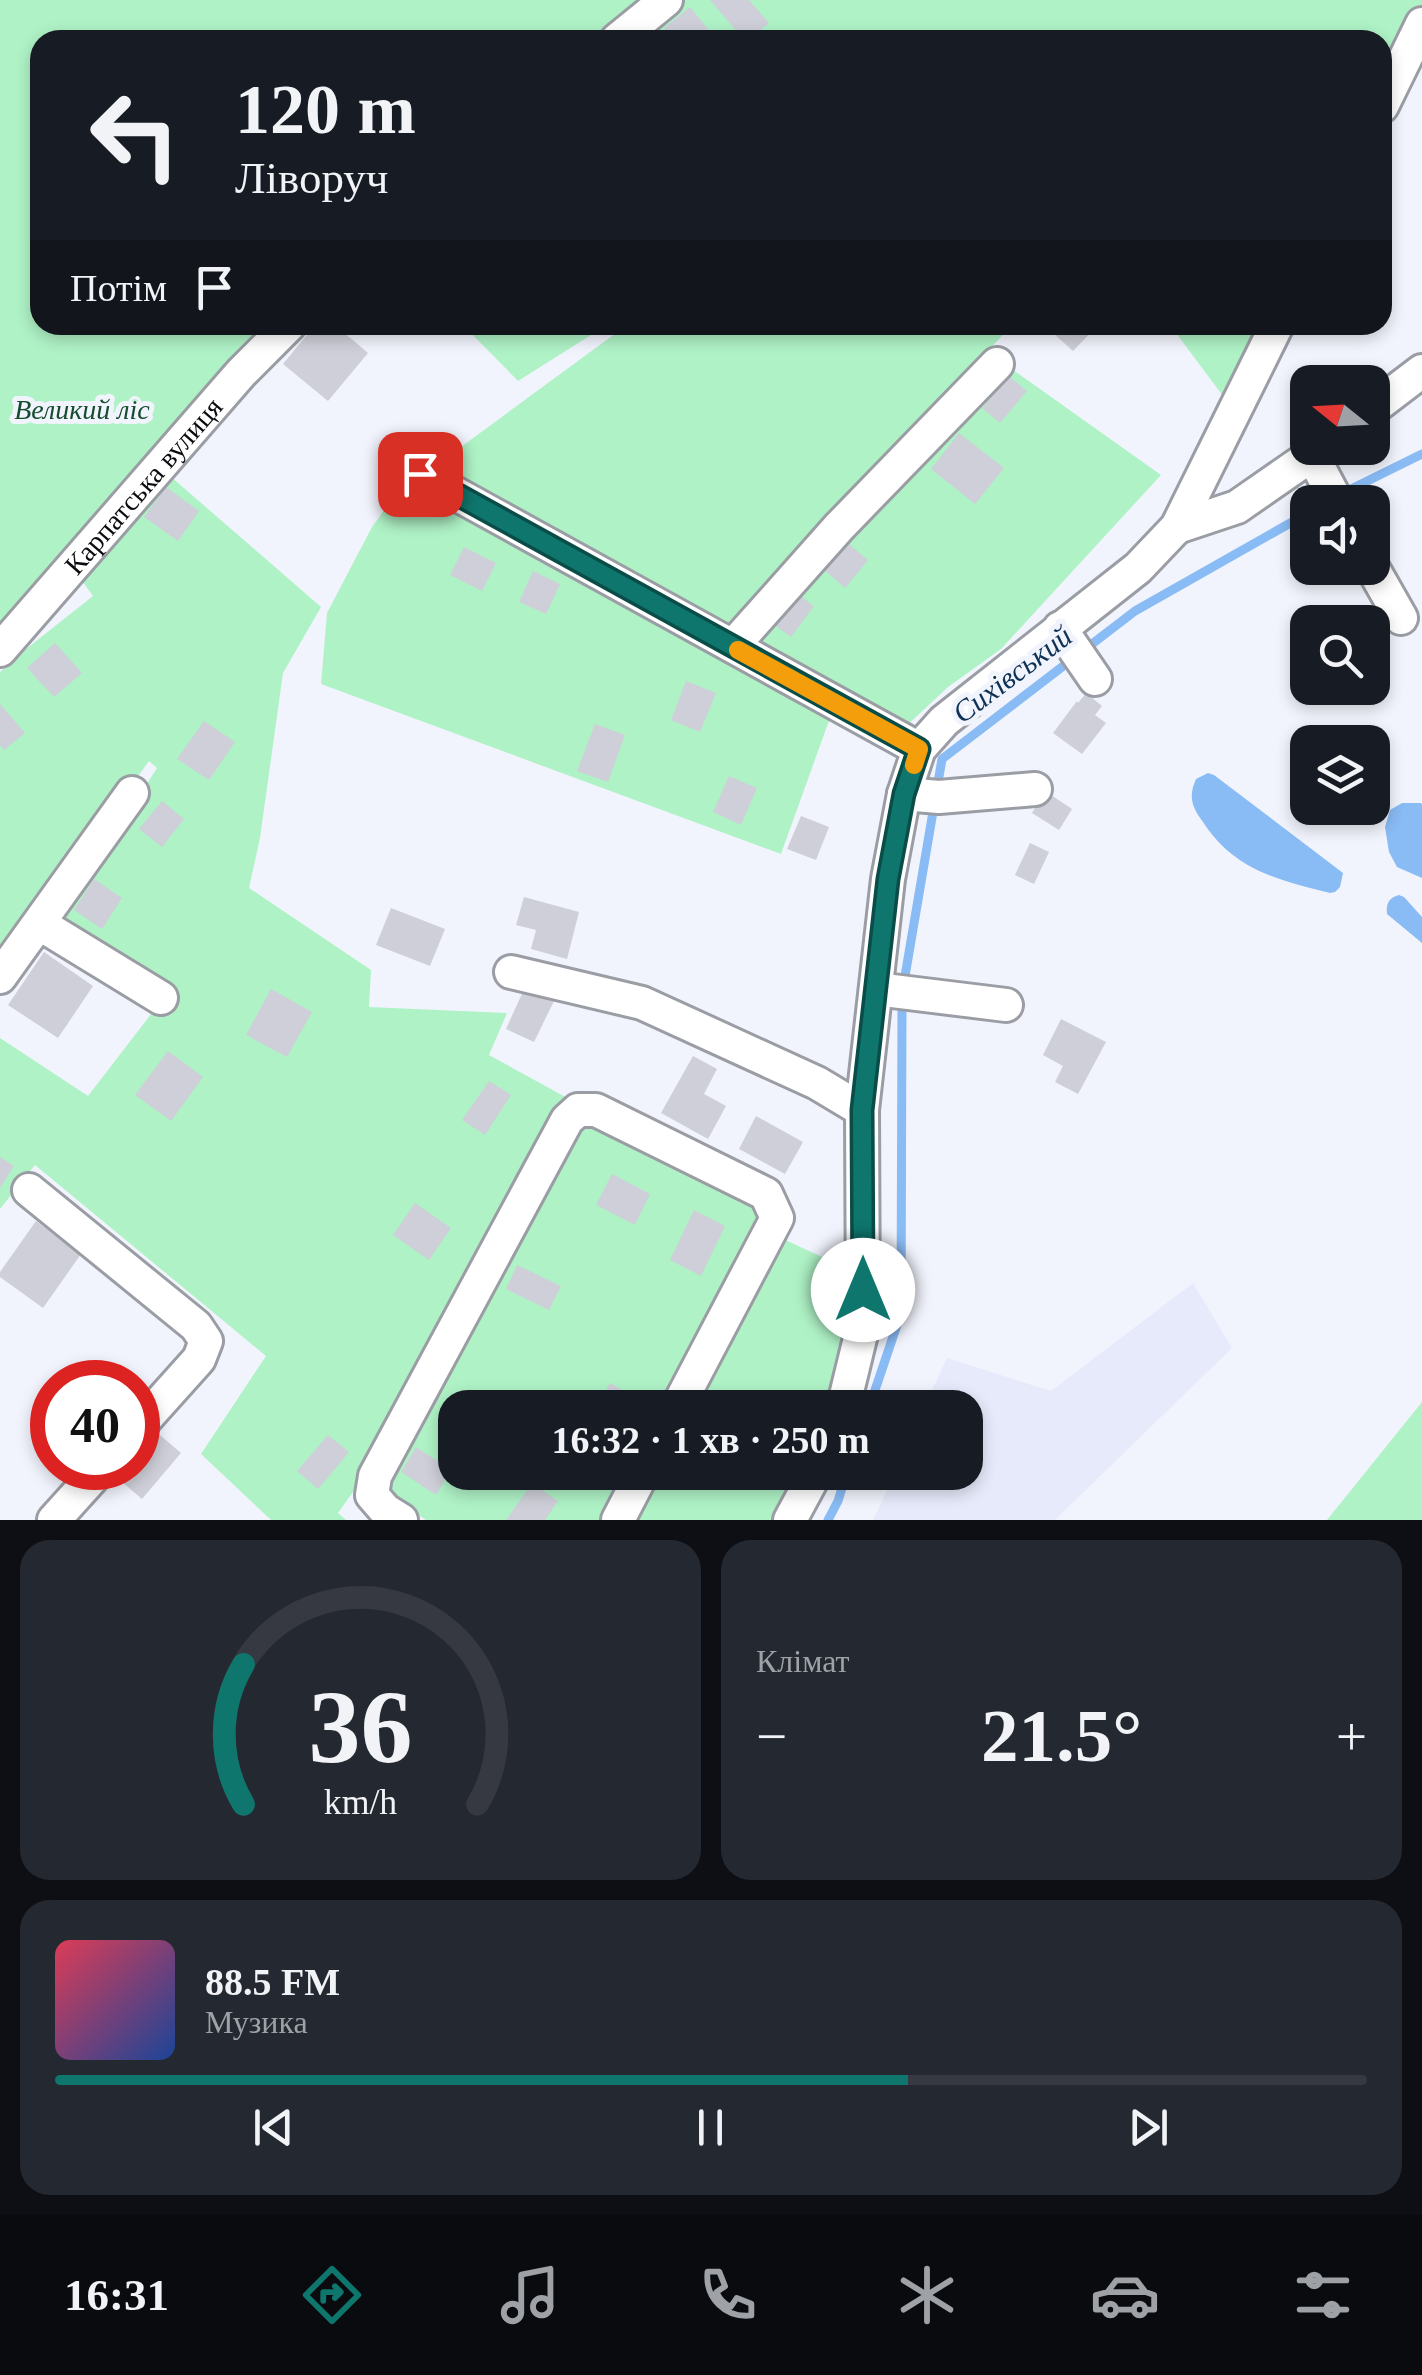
<!DOCTYPE html>
<html lang="uk">
<meta charset="utf-8">
<style>
body{margin:0;font-family:"Times New Roman",serif;background:#242831;color:#f1f3f6;height:100vh;display:flex;flex-direction:column;font-size:38px;white-space:nowrap}
*{box-sizing:border-box;margin:0}
p{font-size:32px;color:#9ea1a6}
.icon{flex:none;width:55px;height:55px;fill:none;stroke:currentColor;stroke-width:2;stroke-linecap:round;stroke-linejoin:round}
.map{position:relative;height:1520px;overflow:hidden}
.sheet{display:flex;flex-direction:column;gap:20px;padding:20px;background:#0d0f14;flex:1}
.sheet>*{flex:none}
.top-card{position:absolute;left:30px;top:30px;width:1362px;height:305px;border-radius:30px;box-shadow:0 5px 15px #0003;background:#171b24;color:#f1f3f6;overflow:hidden}
.needle{width:65px;rotate:288deg}
.tools{position:absolute;left:1290px;top:365px;display:grid;gap:20px}
.tools a{display:grid;place-items:center;width:100px;height:100px;border-radius:20px;background:#171b24;box-shadow:0 5px 15px #0003;font-size:50px}
.speed{position:absolute;left:30px;top:1360px;display:flex;gap:20px;font-size:50px;font-weight:700;text-align:center}
.speed>*{display:grid;place-content:center;width:130px;height:130px;border-radius:50%;background:#171b24;box-shadow:0 5px 15px #0003;line-height:1}
.speed .limit{border:15px solid #d22;background:#fff;color:#111}
.pin{position:absolute;display:grid;place-items:center;width:85px;height:85px;color:#fff;margin:-42px;border-radius:20px;box-shadow:0 5px 15px #0006}
.me{position:absolute;width:110px;margin:-55px;rotate:0deg;stroke-linejoin:round;filter:drop-shadow(0 0 8px #0008)}
.turn{display:flex;align-items:center;gap:35px;height:210px;padding:0 40px;font-size:45px}
.turn .icon{width:130px;height:130px;stroke-width:2.5}
.turn b{display:block;font-size:70px;line-height:85px}
.then{display:flex;align-items:center;height:95px;padding:0 40px;background:#0003;gap:20px;font-size:38px}
.big{font-size:75px;font-weight:700;line-height:1.1}
.sheet .tile{flex:1;display:flex;flex-direction:column;justify-content:center;gap:15px;min-width:0;padding:0 35px;border-radius:30px;background:#242831}
.sheet .dial{align-items:center;gap:0}
.dial svg{height:260px;overflow:visible;fill:none;stroke:#363941;stroke-width:7;stroke-linecap:round;text-anchor:middle}
.dial text{fill:#f1f3f6;stroke:none}
.song{display:flex;align-items:center;gap:30px}
.cover{width:120px;height:120px;border-radius:15px;background:linear-gradient(135deg,hsl(350 70% 55%),hsl(220 70% 35%))}
.played{height:10px;border-radius:5px;background:linear-gradient(90deg,#0f766e 65%,#363941 65%)}
.keys{display:flex;justify-content:space-around;direction:ltr}
.heat{display:flex;justify-content:space-between;align-items:center;font-size:55px;direction:ltr}
.sheet .tiles{flex:1;display:grid;gap:20px;grid-template-columns:1fr 1fr}
.tile:last-child{grid-column:span 2}
.trip{position:absolute;left:438px;top:1390px;width:545px;height:100px;border-radius:30px;background:#171b24;box-shadow:0 5px 15px #0003;font-weight:700;line-height:100px;text-align:center}
.tabs{display:flex;height:160px;justify-content:space-around;align-items:center;background:#090b0e;color:#9ea1a6}
.tabs .icon{width:70px;height:70px}
.tabs .current{color:#0f766e}
.tabs b{font-size:45px;color:#f1f3f6}
.map>svg:first-child{display:block}
.built{fill:#e7eafb}
.green{fill:#aff2c6}
.water{fill:#89bbf4}
.lines{fill:none;stroke-linecap:round;stroke-linejoin:round}
.stream{stroke:#89bbf4;stroke-width:9}
.building{fill:#cecfd8}
.minor-casing{stroke:#9b9da5;stroke-width:38}
.minor{stroke:#fff;stroke-width:32}
.route-casing{stroke:#0a4d48;stroke-width:25}
.route{stroke:#0f766e;stroke-width:18}
.slow{stroke:#f59e0b;stroke-width:18}
.labels{text-anchor:middle;dominant-baseline:central;stroke-width:10;stroke-linejoin:round;paint-order:stroke}
.park-label{font-size:28px;font-style:italic;fill:#154c2e;stroke:#f2f4fd}
.street-label{font-size:28px;fill:#0b0c0f;stroke:#f2f4fd}
.water-label{font-size:30px;font-style:italic;fill:#0e3256;stroke:#f2f4fd}
</style>
<div class="map">
<svg width="1422" height="1520" viewBox="0 0 1422 1520">
<rect width="100%" height="100%" fill="#f2f4fd"/>
<path class="built" d="M 1193,1283 L 1232,1348 L 1055,1520 L 873,1520 L 895,1473 L 965,1472 L 965,1408 L 924,1407 L 947,1358 L 1051,1391 Z"/>
<g class="green">
<path d="M 0,0 L 648,0 L 598,40 L 40,40 L 40,325 L 296,325 L 0,635 Z"/>
<path d="M 678,0 L 1422,0 L 1422,51 L 1383,123 L 1382,40 L 628,40 Z"/>
<path d="M 463,325 L 607,325 L 518,381 Z"/>
<path d="M 627,325 L 1012,325 L 729,629 L 439,463 Z"/>
<path d="M 1170,325 L 1272,325 L 1229,404 Z"/>
<path d="M 1009,367 L 1161,475 L 1001,649 L 948,687 L 902,730 L 751,642 Z"/>
<path d="M 170,476 L 321,607 L 283,673 L 260,838 L 249,888 L 371,970 L 369,1007 L 507,1013 L 489,1055 L 569,1099 L 370,1468 L 338,1513 L 346,1520 L 271,1520 L 201,1454 L 266,1356 L 35,1165 L 0,1209 L 0,1038 L 88,1096 L 165,996 L 56,926 L 157,768 L 149,761 L 0,967 L 0,672 L 11,661 L 93,596 L 82,581 Z"/>
<path d="M 412,487 L 522,550 L 830,718 L 781,854 L 321,684 L 327,613 L 372,527 L 397,492 Z"/>
<path d="M 581,1115 L 766,1211 L 667,1407 L 455,1408 L 455,1472 L 635,1473 L 610,1520 L 426,1520 L 383,1492 Z"/>
<path d="M 783,1239 L 846,1268 L 847,1320 L 825,1407 L 688,1408 Z"/>
<path d="M 1422,1402 L 1422,1520 L 1327,1520 Z"/>
<path d="M 654,1473 L 797,1473 L 774,1520 L 630,1520 Z"/>
</g>
<g class="water">
<path d="M 1208,773 L 1214,775 L 1343,873 L 1340,887 L 1335,892 L 1330,893 C 1278,880 1234,870 1203,822 C 1192,807 1188,797 1196,779 Z"/>
<path d="M 1402,803 L 1421,803 L 1422,805 L 1422,878 L 1397,867 L 1389,852 L 1385,827 L 1390,810 Z"/>
<path d="M 1399,895 L 1404,897 L 1422,917 L 1422,943 L 1387,914 C 1386,904 1388,898 1399,895 Z"/>
</g>
<g class="lines">
<g class="stream">
<path d="M 1341,494 L 1422,454"/>
<path d="M 904,982 L 942,759 L 1135,611 L 1308,513"/>
<path d="M 869,1408 L 901,1313 L 902,1005"/>
<path d="M 828,1520 L 838,1501 L 847,1472"/>
</g>
</g>
<g class="building">
<path d="M 710,0 L 749,0 L 769,23 L 749,40 L 744,40 Z"/>
<path d="M 690,7 L 713,35 L 706,40 L 674,40 L 664,28 Z"/>
<path d="M 315,325 L 335,325 L 368,353 L 328,401 L 283,364 Z"/>
<path d="M 1044,325 L 1098,325 L 1073,351 Z"/>
<path d="M 1009,376 L 1027,391 L 1000,423 L 982,408 Z"/>
<path d="M 959,433 L 1004,468 L 975,504 L 931,469 Z"/>
<path d="M 166,487 L 199,511 L 178,541 L 144,517 Z"/>
<path d="M 844,540 L 868,560 L 845,588 L 821,567 Z"/>
<path d="M 464,547 L 496,563 L 482,591 L 450,575 Z"/>
<path d="M 533,571 L 560,584 L 546,614 L 519,602 Z"/>
<path d="M 795,592 L 814,606 L 791,637 L 772,623 Z"/>
<path d="M 55,643 L 82,673 L 54,697 L 27,668 Z"/>
<path d="M 1308,658 L 1308,682 L 1296,672 Z"/>
<path d="M 686,681 L 716,693 L 700,732 L 671,720 Z"/>
<path d="M 1315,688 L 1335,688 L 1327,697 Z"/>
<path d="M 1086,693 L 1102,706 L 1095,715 L 1106,723 L 1082,754 L 1053,733 L 1077,701 L 1078,703 Z"/>
<path d="M 0,704 L 25,733 L 4,750 L 0,745 Z"/>
<path d="M 204,721 L 235,742 L 209,780 L 177,759 Z"/>
<path d="M 595,724 L 625,735 L 608,782 L 577,771 Z"/>
<path d="M 729,776 L 757,788 L 741,825 L 713,812 Z"/>
<path d="M 1045,791 L 1072,809 L 1059,830 L 1032,813 Z"/>
<path d="M 162,801 L 184,819 L 162,847 L 139,829 Z"/>
<path d="M 801,816 L 829,827 L 816,860 L 787,849 Z"/>
<path d="M 1030,843 L 1049,852 L 1034,884 L 1015,875 Z"/>
<path d="M 94,879 L 122,898 L 102,929 L 74,910 Z"/>
<path d="M 524,897 L 579,912 L 567,959 L 531,949 L 536,930 L 516,925 Z"/>
<path d="M 391,908 L 445,929 L 430,966 L 376,945 Z"/>
<path d="M 44,952 L 93,986 L 58,1038 L 8,1005 Z"/>
<path d="M 525,987 L 554,1001 L 534,1042 L 506,1029 Z"/>
<path d="M 271,989 L 312,1012 L 287,1057 L 246,1035 Z"/>
<path d="M 1061,1019 L 1106,1042 L 1078,1094 L 1055,1082 L 1063,1066 L 1043,1055 Z"/>
<path d="M 168,1051 L 203,1077 L 171,1121 L 135,1095 Z"/>
<path d="M 693,1056 L 717,1069 L 704,1094 L 726,1106 L 708,1139 L 661,1113 Z"/>
<path d="M 489,1081 L 511,1095 L 485,1135 L 462,1120 Z"/>
<path d="M 756,1116 L 803,1142 L 785,1174 L 739,1149 Z"/>
<path d="M 0,1157 L 14,1166 L 0,1188 Z"/>
<path d="M 612,1174 L 650,1194 L 635,1225 L 596,1205 Z"/>
<path d="M 415,1203 L 451,1228 L 429,1260 L 393,1235 Z"/>
<path d="M 694,1210 L 725,1226 L 701,1276 L 670,1260 Z"/>
<path d="M 36,1221 L 81,1254 L 43,1308 L 0,1277 L 0,1272 Z"/>
<path d="M 517,1265 L 561,1286 L 549,1310 L 506,1289 Z"/>
<path d="M 610,1383 L 643,1402 L 640,1408 L 596,1408 Z"/>
<path d="M 154,1430 L 181,1453 L 142,1499 L 115,1476 L 123,1468 L 138,1468 L 138,1450 Z"/>
<path d="M 328,1435 L 349,1452 L 318,1489 L 297,1471 Z"/>
<path d="M 416,1447 L 451,1470 L 436,1495 L 401,1472 Z"/>
<path d="M 532,1483 L 558,1501 L 545,1520 L 506,1520 Z"/>
</g>
<g class="lines">
<defs>
<g id="minor">
<path d="M 617,40 L 666,0"/>
<path d="M 1382,106 L 1422,24"/>
<path d="M 1372,409 L 1422,371"/>
<path d="M 1312,455 L 1337,502"/>
<path d="M 420,474 L 919,749"/>
<path d="M 1177,527 L 1237,507 L 1322,448"/>
<path d="M 1372,567 L 1401,618"/>
<path d="M 1060,628 L 1095,679"/>
<path d="M 733,646 L 839,527 L 997,364"/>
<path id="s1" d="M 0,650 L 241,373 L 289,325"/>
<path d="M 904,794 L 939,797 L 1035,789"/>
<path d="M 40,924 L 161,998"/>
<path d="M 511,972 L 642,1003 L 817,1083 L 862,1110"/>
<path d="M 0,977 L 132,793"/>
<path d="M 876,989 L 1006,1005"/>
<path d="M 29,1190 L 196,1326 L 206,1341 L 199,1359 L 138,1427"/>
<path d="M 843,1408 L 863,1326 L 862,1110 L 888,879 L 904,794 L 919,749 L 944,721 L 1138,568 L 1177,527 L 1277,325"/>
<path d="M 54,1520 L 101,1468"/>
<path d="M 401,1520 L 385,1510 L 372,1495 L 375,1476 L 567,1120 L 578,1110 L 596,1110 L 766,1194 L 777,1218 L 677,1408"/>
<path d="M 618,1520 L 643,1472"/>
<path d="M 790,1520 L 816,1472"/>
</g>
</defs>
<use href="#minor" class="minor-casing"/>
<use href="#minor" class="minor"/>
</g>
<g class="lines">
<defs>
<path id="route" d="M 420,474 L 919,749 L 904,794 L 888,879 L 862,1110 L 863,1290"/>
</defs>
<use href="#route" class="route-casing"/>
<use href="#route" class="route"/>
<path class="slow" d="M 738,650 L 919,749 L 914,765"/>
</g>
<g class="labels">
<g class="park-label">
<text x="82" y="409">Великий ліс</text>
</g>
<g class="street-label">
<text stroke="none"><textPath href="#s1" startOffset="218">Карпатська вулиця</textPath></text>
</g>
<g class="water-label">
<text transform="translate(1012 674) rotate(-37)">Сихівський</text>
</g>
</g>
</svg>
<div class="tools">
<a><svg class="needle" viewBox="-14 -14 28 28"><path d="M0-13l5 13h-10z" fill="#e53935"/><path d="M0 13l5-13h-10z" fill="#9ea1a6"/></svg></a>
<a><svg class="icon" aria-label="sound" viewBox="0 0 24 24"><path d="M4 9h4l5-4v14l-5-4H4zM17 9q2 3 0 6"/></svg></a>
<a><svg class="icon" aria-label="search" viewBox="0 0 24 24"><circle cx="10" cy="10" r="6"/><path d="M15 15l6 6"/></svg></a>
<a><svg class="icon" aria-label="layers" viewBox="0 0 24 24"><path d="M12 4l9 5-9 5-9-5zM3 14l9 5 9-5"/></svg></a>
</div>
<div class="speed"><div class="limit">40</div></div>
<div class="pin" style="left:420px;top:474px;background:#d93025"><svg class="icon" aria-label="arrive" viewBox="0 0 24 24"><path d="M6 21V4h12l-3 4 3 4H6"/></svg></div>
<svg class="me" style="left:863px;top:1290px" viewBox="-20 -20 40 40"><circle r="19" fill="#fff"/><path d="M0-13L10 11 0 6-10 11z" fill="#0f766e"/></svg>
<div class="trip">16:32 · 1 хв · 250 m</div>
<div class="top-card">
<div class="turn"><svg class="icon" aria-label="left" viewBox="0 0 24 24"><path d="M17 20v-9H6M10 6l-5 5 5 5"/></svg><div><b>120 m</b>Ліворуч</div></div>
<div class="then">Потім<svg class="icon" aria-label="arrive" viewBox="0 0 24 24"><path d="M6 21V4h12l-3 4 3 4H6"/></svg></div>
</div>
</div>
<section class="sheet">
<div class="tiles">
<div class="tile dial"><svg viewBox="0 0 100 80">
<path d="M14 69A42 42 0 1 1 86 69"/>
<path d="M14 69A42 42 0 0 1 14 26" stroke="#0f766e"/>
<text x="50" y="56" font-size="32" font-weight="700">36</text>
<text x="50" y="72" font-size="11">km/h</text>
</svg></div>
<div class="tile"><p>Клімат</p>
<div class="heat"><a>−</a><b class="big">21.5°</b><a>+</a></div>
</div>
<div class="tile">
<div class="song"><i class="cover"></i><div><b>88.5 FM</b><p>Музика</p></div></div>
<div class="played"></div>
<div class="keys"><svg class="icon" aria-label="previous" viewBox="0 0 24 24"><path d="M18 5L8 12l10 7zM5 5v14"/></svg><svg class="icon" aria-label="pause" viewBox="0 0 24 24"><path d="M8 5v14M16 5v14"/></svg><svg class="icon" aria-label="next" viewBox="0 0 24 24"><path d="M6 5l10 7-10 7zM19 5v14"/></svg></div>
</div>
</div>
</section>
<nav class="tabs">
<b>16:31</b>
<svg class="icon current" aria-label="directions" viewBox="0 0 24 24"><path d="M12 3l9 9-9 9-9-9zM9 14v-3h6M13 9l2 2-2 2"/></svg>
<svg class="icon" aria-label="music" viewBox="0 0 24 24"><path d="M9 18V5l10-2v13"/><circle cx="6" cy="18" r="3"/><circle cx="16" cy="16" r="3"/></svg>
<svg class="icon" aria-label="phone" viewBox="0 0 24 24"><path d="M5 4h4l2 5-3 2q2 4 5 5l2-3 5 2v4C11 20 4 13 5 4z"/></svg>
<svg class="icon" aria-label="climate" viewBox="0 0 24 24"><path d="M12 3v18M4 7l16 10M4 17L20 7"/></svg>
<svg class="icon" aria-label="car" viewBox="0 0 24 24"><path d="M5 17H2v-5l4-1 3-4h7l3 4 3 1v5h-3M9 17h6M6 11h13"/><circle cx="7" cy="17" r="2"/><circle cx="17" cy="17" r="2"/></svg>
<svg class="icon" aria-label="filters" viewBox="0 0 24 24"><path d="M4 7h16M4 17h16"/><circle cx="9" cy="7" r="2"/><circle cx="15" cy="17" r="2"/></svg>
</nav>
